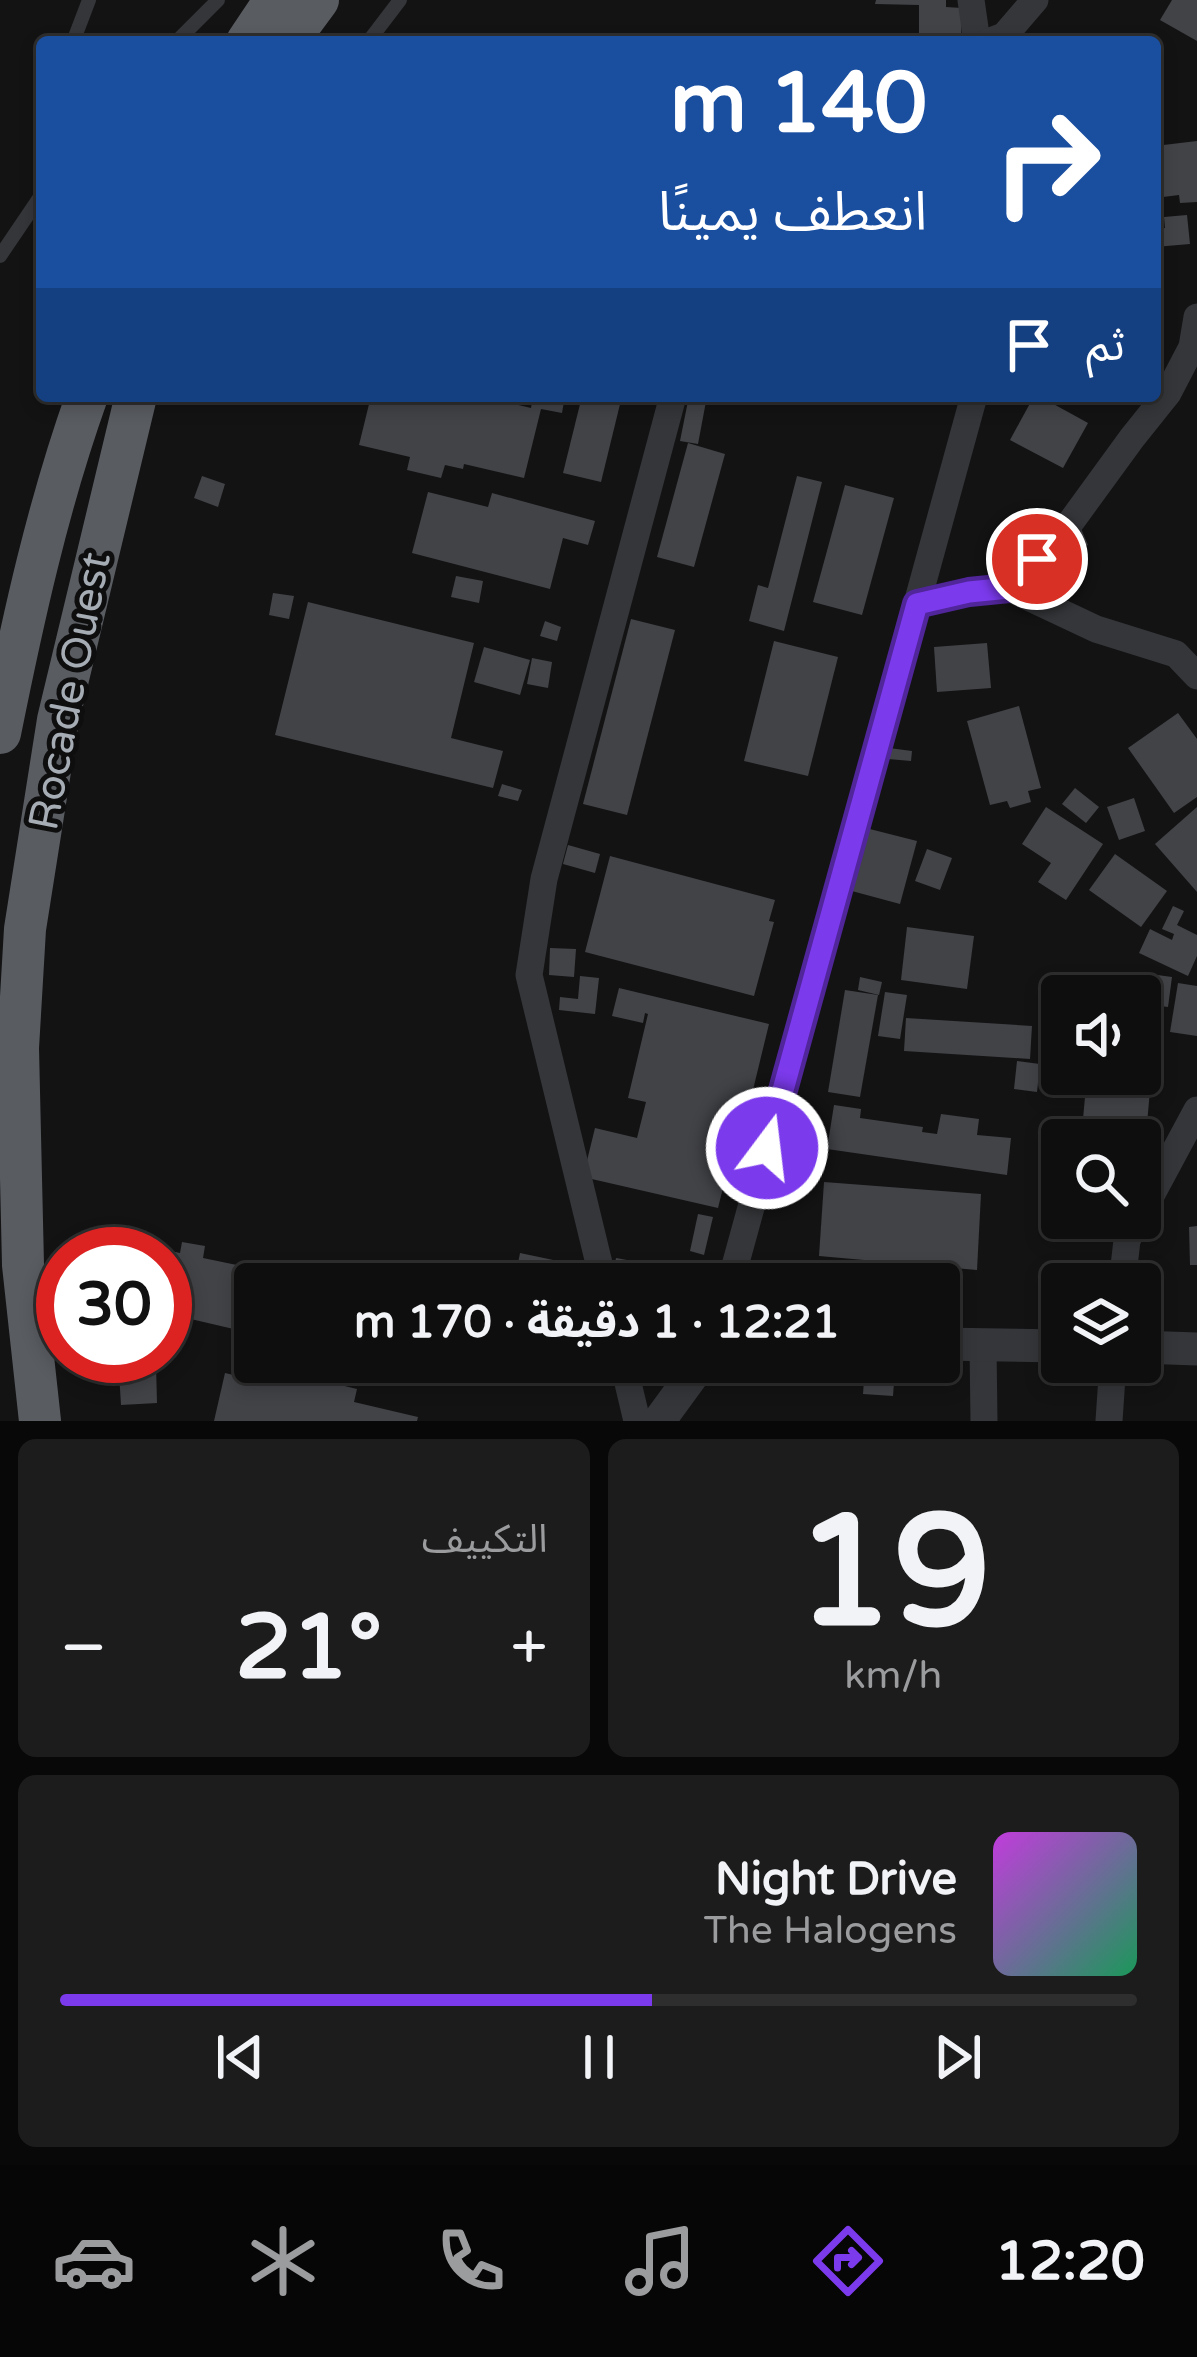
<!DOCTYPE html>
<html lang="ar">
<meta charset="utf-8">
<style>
body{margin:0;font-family:"Varela Round","Noto Sans Arabic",sans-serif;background:#1c1c1d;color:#f1f3f6;direction:rtl;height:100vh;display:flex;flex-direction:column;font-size:45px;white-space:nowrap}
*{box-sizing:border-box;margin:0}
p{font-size:39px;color:#9b9c9e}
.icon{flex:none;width:66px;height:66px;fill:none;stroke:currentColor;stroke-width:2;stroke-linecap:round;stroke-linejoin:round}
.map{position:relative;height:1421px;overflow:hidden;direction:ltr}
.panel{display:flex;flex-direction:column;gap:18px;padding:18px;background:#080808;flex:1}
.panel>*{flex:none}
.guide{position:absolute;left:36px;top:36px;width:1125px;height:366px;border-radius:12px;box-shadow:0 6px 18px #0003,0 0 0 3px #2e2e2f;direction:rtl;background:#1a4fa0;color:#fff;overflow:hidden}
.buttons{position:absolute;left:1041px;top:975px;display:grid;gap:24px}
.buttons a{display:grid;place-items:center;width:120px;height:120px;border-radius:12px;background:#0e0e0f;box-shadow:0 6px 18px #0003,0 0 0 3px #2e2e2f;font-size:60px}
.speed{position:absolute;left:36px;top:1227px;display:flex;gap:24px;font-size:60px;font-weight:700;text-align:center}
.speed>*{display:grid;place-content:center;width:156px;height:156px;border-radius:50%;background:#0e0e0f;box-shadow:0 6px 18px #0003,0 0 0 3px #2e2e2f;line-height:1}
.speed .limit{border:18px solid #d22;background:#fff;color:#111}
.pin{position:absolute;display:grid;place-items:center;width:102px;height:102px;color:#fff;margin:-51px;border:6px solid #fff;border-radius:50%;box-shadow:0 3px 12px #0007}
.me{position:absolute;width:132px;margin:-66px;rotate:15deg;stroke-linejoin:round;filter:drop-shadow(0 0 9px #0008)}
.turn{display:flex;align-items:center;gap:42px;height:252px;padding:0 36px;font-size:54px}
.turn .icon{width:156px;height:156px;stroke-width:2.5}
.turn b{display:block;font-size:84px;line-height:102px}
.then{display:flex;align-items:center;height:114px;padding:0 36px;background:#0003;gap:24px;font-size:45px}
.big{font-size:90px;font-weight:700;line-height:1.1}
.panel .card{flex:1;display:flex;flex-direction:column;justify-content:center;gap:18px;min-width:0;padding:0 42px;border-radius:18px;background:#1c1c1d}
.panel .dial{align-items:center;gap:0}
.dial b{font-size:156px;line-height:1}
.song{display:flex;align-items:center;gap:36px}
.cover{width:144px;height:144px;border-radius:18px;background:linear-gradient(135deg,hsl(290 70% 55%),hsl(150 70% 35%))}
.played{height:12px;border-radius:6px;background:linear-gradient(90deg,#7c3aed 55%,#2e2e2f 55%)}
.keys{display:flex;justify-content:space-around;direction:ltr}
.heat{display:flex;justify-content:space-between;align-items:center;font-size:66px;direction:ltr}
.panel .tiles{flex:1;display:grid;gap:18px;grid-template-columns:1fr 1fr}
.card:last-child{grid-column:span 2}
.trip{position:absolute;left:234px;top:1263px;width:726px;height:120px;border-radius:12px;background:#0e0e0f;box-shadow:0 6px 18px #0003,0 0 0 3px #2e2e2f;font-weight:700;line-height:120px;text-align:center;direction:rtl}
.dock{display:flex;height:192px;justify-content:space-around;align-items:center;background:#060606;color:#9b9c9e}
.dock .icon{width:84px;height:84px}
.dock .current{color:#7c3aed}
.dock b{font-size:54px;color:#f1f3f6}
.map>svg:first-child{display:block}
.building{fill:#424347}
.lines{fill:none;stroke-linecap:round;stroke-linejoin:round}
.service{stroke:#343639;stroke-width:14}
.minor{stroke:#343639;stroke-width:27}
.tertiary{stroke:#343639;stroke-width:33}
.trunk{stroke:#595c61;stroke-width:42}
.route-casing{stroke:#51269a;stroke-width:30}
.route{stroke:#7c3aed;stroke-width:21}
.labels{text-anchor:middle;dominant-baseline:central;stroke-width:10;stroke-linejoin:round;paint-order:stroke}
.street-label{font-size:42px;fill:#a6acb4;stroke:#0e0e0f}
</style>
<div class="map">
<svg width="1197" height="1421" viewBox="0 0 1197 1421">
<rect width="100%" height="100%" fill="#131314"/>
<g class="building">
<path d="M 876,0 L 946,0 L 946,7 L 962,8 L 961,42 L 919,42 L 919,5 L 875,4 Z"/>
<path d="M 1172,0 L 1197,0 L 1197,41 L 1160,20 Z"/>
<path d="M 1197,141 L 1197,202 L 1180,203 L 1179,195 L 1155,198 L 1155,146 Z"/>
<path d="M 1187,215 L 1190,244 L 1155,247 L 1155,229 L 1165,228 L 1164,217 Z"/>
<path d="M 371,396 L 481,396 L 531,408 L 533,396 L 565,396 L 562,413 L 541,409 L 524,478 L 464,464 L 463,469 L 445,465 L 441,478 L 407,470 L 410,457 L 359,445 Z"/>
<path d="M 582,396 L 622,396 L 601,482 L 563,473 Z"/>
<path d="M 689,396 L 707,396 L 698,444 L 680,441 Z"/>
<path d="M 1034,396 L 1039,396 L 1088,423 L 1063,468 L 1010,440 Z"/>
<path d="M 688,443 L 725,454 L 694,567 L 657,557 Z"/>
<path d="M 202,476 L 225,484 L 218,507 L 194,498 Z"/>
<path d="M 797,476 L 822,482 L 784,631 L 749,621 L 758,585 L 768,588 Z"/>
<path d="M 845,485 L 894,498 L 862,615 L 813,602 Z"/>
<path d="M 428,492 L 488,507 L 492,493 L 595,521 L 588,545 L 563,538 L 550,589 L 412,553 Z"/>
<path d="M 1076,517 L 1088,545 L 1038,566 L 1027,539 Z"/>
<path d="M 456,576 L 483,581 L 479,603 L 451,597 Z"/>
<path d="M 273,593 L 294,596 L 289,619 L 269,615 Z"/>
<path d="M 308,602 L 474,643 L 451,738 L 503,751 L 493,788 L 275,735 Z"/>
<path d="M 631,619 L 675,630 L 627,815 L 583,804 Z"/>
<path d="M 545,621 L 561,627 L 557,641 L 540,636 Z"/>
<path d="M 774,641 L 838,657 L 808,776 L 744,761 Z"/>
<path d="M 987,643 L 991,688 L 937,692 L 934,647 Z"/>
<path d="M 484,647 L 530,660 L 520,695 L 474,682 Z"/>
<path d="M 532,658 L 552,662 L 548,688 L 527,684 Z"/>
<path d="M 1019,706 L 1041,788 L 1028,791 L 1031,802 L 1010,808 L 1007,801 L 990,805 L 967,721 Z"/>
<path d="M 1178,713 L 1197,739 L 1197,797 L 1174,813 L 1128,748 Z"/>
<path d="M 889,748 L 912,751 L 911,761 L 888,759 Z"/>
<path d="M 502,784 L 522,790 L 518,801 L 498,796 Z"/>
<path d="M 1075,788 L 1099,807 L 1086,823 L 1062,804 Z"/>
<path d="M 1134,798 L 1145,831 L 1119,840 L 1107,807 Z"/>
<path d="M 1046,807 L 1103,844 L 1066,900 L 1038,882 L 1051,863 L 1022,844 Z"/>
<path d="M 1197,807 L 1197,892 L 1155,844 Z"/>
<path d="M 854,825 L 917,841 L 900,904 L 837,887 Z"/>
<path d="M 568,845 L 600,854 L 595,873 L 563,864 Z"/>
<path d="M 927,849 L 952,858 L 940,890 L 915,881 Z"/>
<path d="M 1115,854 L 1167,891 L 1141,927 L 1089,890 Z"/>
<path d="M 610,856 L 775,900 L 769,921 L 774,922 L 754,996 L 585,952 Z"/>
<path d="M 1173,906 L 1184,911 L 1177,925 L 1197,935 L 1197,956 L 1188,976 L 1139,953 L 1150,929 L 1172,940 L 1174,934 L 1162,929 Z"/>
<path d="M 907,927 L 974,936 L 967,989 L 901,980 Z"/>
<path d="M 550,948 L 576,949 L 574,977 L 549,975 Z"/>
<path d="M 1150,974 L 1172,977 L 1168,1007 L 1145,1004 Z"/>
<path d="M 580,976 L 599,978 L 595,1014 L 559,1010 L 560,997 L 578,999 Z"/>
<path d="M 860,977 L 882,982 L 879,995 L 858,990 Z"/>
<path d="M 1178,983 L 1197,986 L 1197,1036 L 1170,1032 Z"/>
<path d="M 619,988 L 769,1024 L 743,1131 L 724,1127 L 716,1161 L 729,1164 L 718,1208 L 583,1177 L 595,1128 L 637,1138 L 646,1102 L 628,1098 L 648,1014 L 645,1013 L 643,1023 L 612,1016 Z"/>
<path d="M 845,990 L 878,995 L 860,1097 L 828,1092 Z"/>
<path d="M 885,992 L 907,995 L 900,1039 L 878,1036 Z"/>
<path d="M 1140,1016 L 1162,1017 L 1156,1087 L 1110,1083 L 1111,1074 L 1140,1074 Z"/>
<path d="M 906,1018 L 1032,1026 L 1030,1059 L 904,1051 Z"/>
<path d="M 1017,1061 L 1040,1064 L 1037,1092 L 1014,1089 Z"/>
<path d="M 1087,1075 L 1107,1077 L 1106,1086 L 1150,1090 L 1146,1135 L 1082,1130 Z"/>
<path d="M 834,1105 L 861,1109 L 860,1118 L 923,1127 L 922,1132 L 937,1134 L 941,1114 L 979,1119 L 977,1135 L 1011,1138 L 1007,1175 L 827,1149 Z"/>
<path d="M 824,1182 L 981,1194 L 977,1270 L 819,1256 Z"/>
<path d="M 698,1214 L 713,1217 L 704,1255 L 690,1251 Z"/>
<path d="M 1197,1226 L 1197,1265 L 1190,1265 L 1189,1227 Z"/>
<path d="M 111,1238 L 180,1253 L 182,1242 L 205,1246 L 203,1258 L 270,1272 L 267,1284 L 255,1284 L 255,1334 L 165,1313 L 165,1254 L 112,1254 Z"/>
<path d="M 520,1253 L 558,1261 L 553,1284 L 514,1284 Z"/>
<path d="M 616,1258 L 698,1273 L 696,1284 L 612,1283 Z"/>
<path d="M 253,1346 L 255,1362 L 298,1362 L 295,1374 L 357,1389 L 354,1402 L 418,1417 L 417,1421 L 214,1421 L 225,1373 L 246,1378 Z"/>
<path d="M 118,1356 L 150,1356 L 149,1363 L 156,1364 L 157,1403 L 121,1405 Z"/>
<path d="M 557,1362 L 582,1362 L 585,1381 L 561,1385 Z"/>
<path d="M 865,1367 L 895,1369 L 893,1396 L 863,1394 Z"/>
</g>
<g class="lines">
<g class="service">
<path d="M 73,42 L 89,0"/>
<path d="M 176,42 L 218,0"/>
<path d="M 368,42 L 400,0"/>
<path d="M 0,256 L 42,194"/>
</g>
<g class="minor">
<path d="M 971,0 L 977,42"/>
<path d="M 988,42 L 1004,36 L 1035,0"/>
<path d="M 1009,588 L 1065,530 L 1132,438 L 1168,393 L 1192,347 L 1197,317"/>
<path d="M 917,604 L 969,592 L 1009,588 L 1096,629 L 1176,654 L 1197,676"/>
<path d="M 1140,1216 L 1197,1110"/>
<path d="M 604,1284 L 529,975 L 544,879 L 673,396"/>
<path d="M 730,1284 L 974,396"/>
<path d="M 1122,1284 L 1127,1240 L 1139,1218"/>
<path d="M 983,1346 L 984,1421"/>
<path d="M 623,1362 L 637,1421"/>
<path d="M 1109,1421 L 1113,1362"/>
</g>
<g class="tertiary">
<path d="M 939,1344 L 1062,1346"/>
<path d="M 1140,1347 L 1197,1349"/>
<path d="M 659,1421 L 702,1362"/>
</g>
<g class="trunk">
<path d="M 247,42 L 275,0"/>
<path d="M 287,42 L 318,0"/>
<path d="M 0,733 C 23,619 48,505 87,396"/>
<path d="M 40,1421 L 23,1265 L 18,1048 L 25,929 L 58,720 L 136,396"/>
</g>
</g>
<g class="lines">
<defs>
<path id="route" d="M 767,1148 L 917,604 L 969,592 L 1009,588 L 1037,559"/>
</defs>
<use href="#route" class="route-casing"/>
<use href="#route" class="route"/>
</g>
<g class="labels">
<g class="street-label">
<text transform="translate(70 691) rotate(-79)">Rocade Ouest</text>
</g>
</g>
</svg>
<div class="buttons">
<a><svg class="icon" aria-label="sound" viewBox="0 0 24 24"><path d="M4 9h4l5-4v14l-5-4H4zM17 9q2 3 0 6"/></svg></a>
<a><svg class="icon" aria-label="search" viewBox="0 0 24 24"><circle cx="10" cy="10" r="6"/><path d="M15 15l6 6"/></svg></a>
<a><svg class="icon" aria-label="layers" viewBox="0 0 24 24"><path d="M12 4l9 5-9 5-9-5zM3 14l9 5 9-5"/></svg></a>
</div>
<div class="speed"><div class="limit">30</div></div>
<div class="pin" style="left:1037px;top:559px;background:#d93025"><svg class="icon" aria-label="arrive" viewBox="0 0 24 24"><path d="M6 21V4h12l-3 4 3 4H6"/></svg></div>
<svg class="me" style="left:767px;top:1148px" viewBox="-20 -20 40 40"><circle r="17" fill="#7c3aed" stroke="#fff" stroke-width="3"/><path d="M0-11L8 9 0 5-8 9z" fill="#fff"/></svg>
<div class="trip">12:21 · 1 دقيقة · 170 m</div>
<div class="guide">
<div class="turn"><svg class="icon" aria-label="right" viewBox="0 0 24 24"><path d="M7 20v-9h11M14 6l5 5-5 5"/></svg><div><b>140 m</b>انعطف يمينًا</div></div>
<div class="then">ثم<svg class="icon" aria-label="arrive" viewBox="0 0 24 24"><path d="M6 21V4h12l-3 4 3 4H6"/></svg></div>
</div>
</div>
<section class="panel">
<div class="tiles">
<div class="card dial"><b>19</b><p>km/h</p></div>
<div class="card"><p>التكييف</p>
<div class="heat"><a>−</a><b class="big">21°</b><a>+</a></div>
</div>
<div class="card">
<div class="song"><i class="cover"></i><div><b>Night Drive</b><p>The Halogens</p></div></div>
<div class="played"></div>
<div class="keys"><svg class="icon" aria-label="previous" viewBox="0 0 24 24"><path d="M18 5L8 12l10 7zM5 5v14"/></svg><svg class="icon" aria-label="pause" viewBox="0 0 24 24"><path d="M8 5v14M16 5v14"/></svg><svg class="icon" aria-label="next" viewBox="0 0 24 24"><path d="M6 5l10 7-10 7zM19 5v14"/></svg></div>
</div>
</div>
</section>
<nav class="dock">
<b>12:20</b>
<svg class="icon current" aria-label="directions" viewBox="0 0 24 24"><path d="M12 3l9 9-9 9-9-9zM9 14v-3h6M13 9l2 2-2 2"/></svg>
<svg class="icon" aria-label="music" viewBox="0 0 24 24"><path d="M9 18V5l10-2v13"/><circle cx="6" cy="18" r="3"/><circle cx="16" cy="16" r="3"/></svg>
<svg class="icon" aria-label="phone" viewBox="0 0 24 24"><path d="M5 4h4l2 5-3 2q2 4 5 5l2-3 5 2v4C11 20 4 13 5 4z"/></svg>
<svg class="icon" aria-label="climate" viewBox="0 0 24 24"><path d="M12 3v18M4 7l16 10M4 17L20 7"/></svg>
<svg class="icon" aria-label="car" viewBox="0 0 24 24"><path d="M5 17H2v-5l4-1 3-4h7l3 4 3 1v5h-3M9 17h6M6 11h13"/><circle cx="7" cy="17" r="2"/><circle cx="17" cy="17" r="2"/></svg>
</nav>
